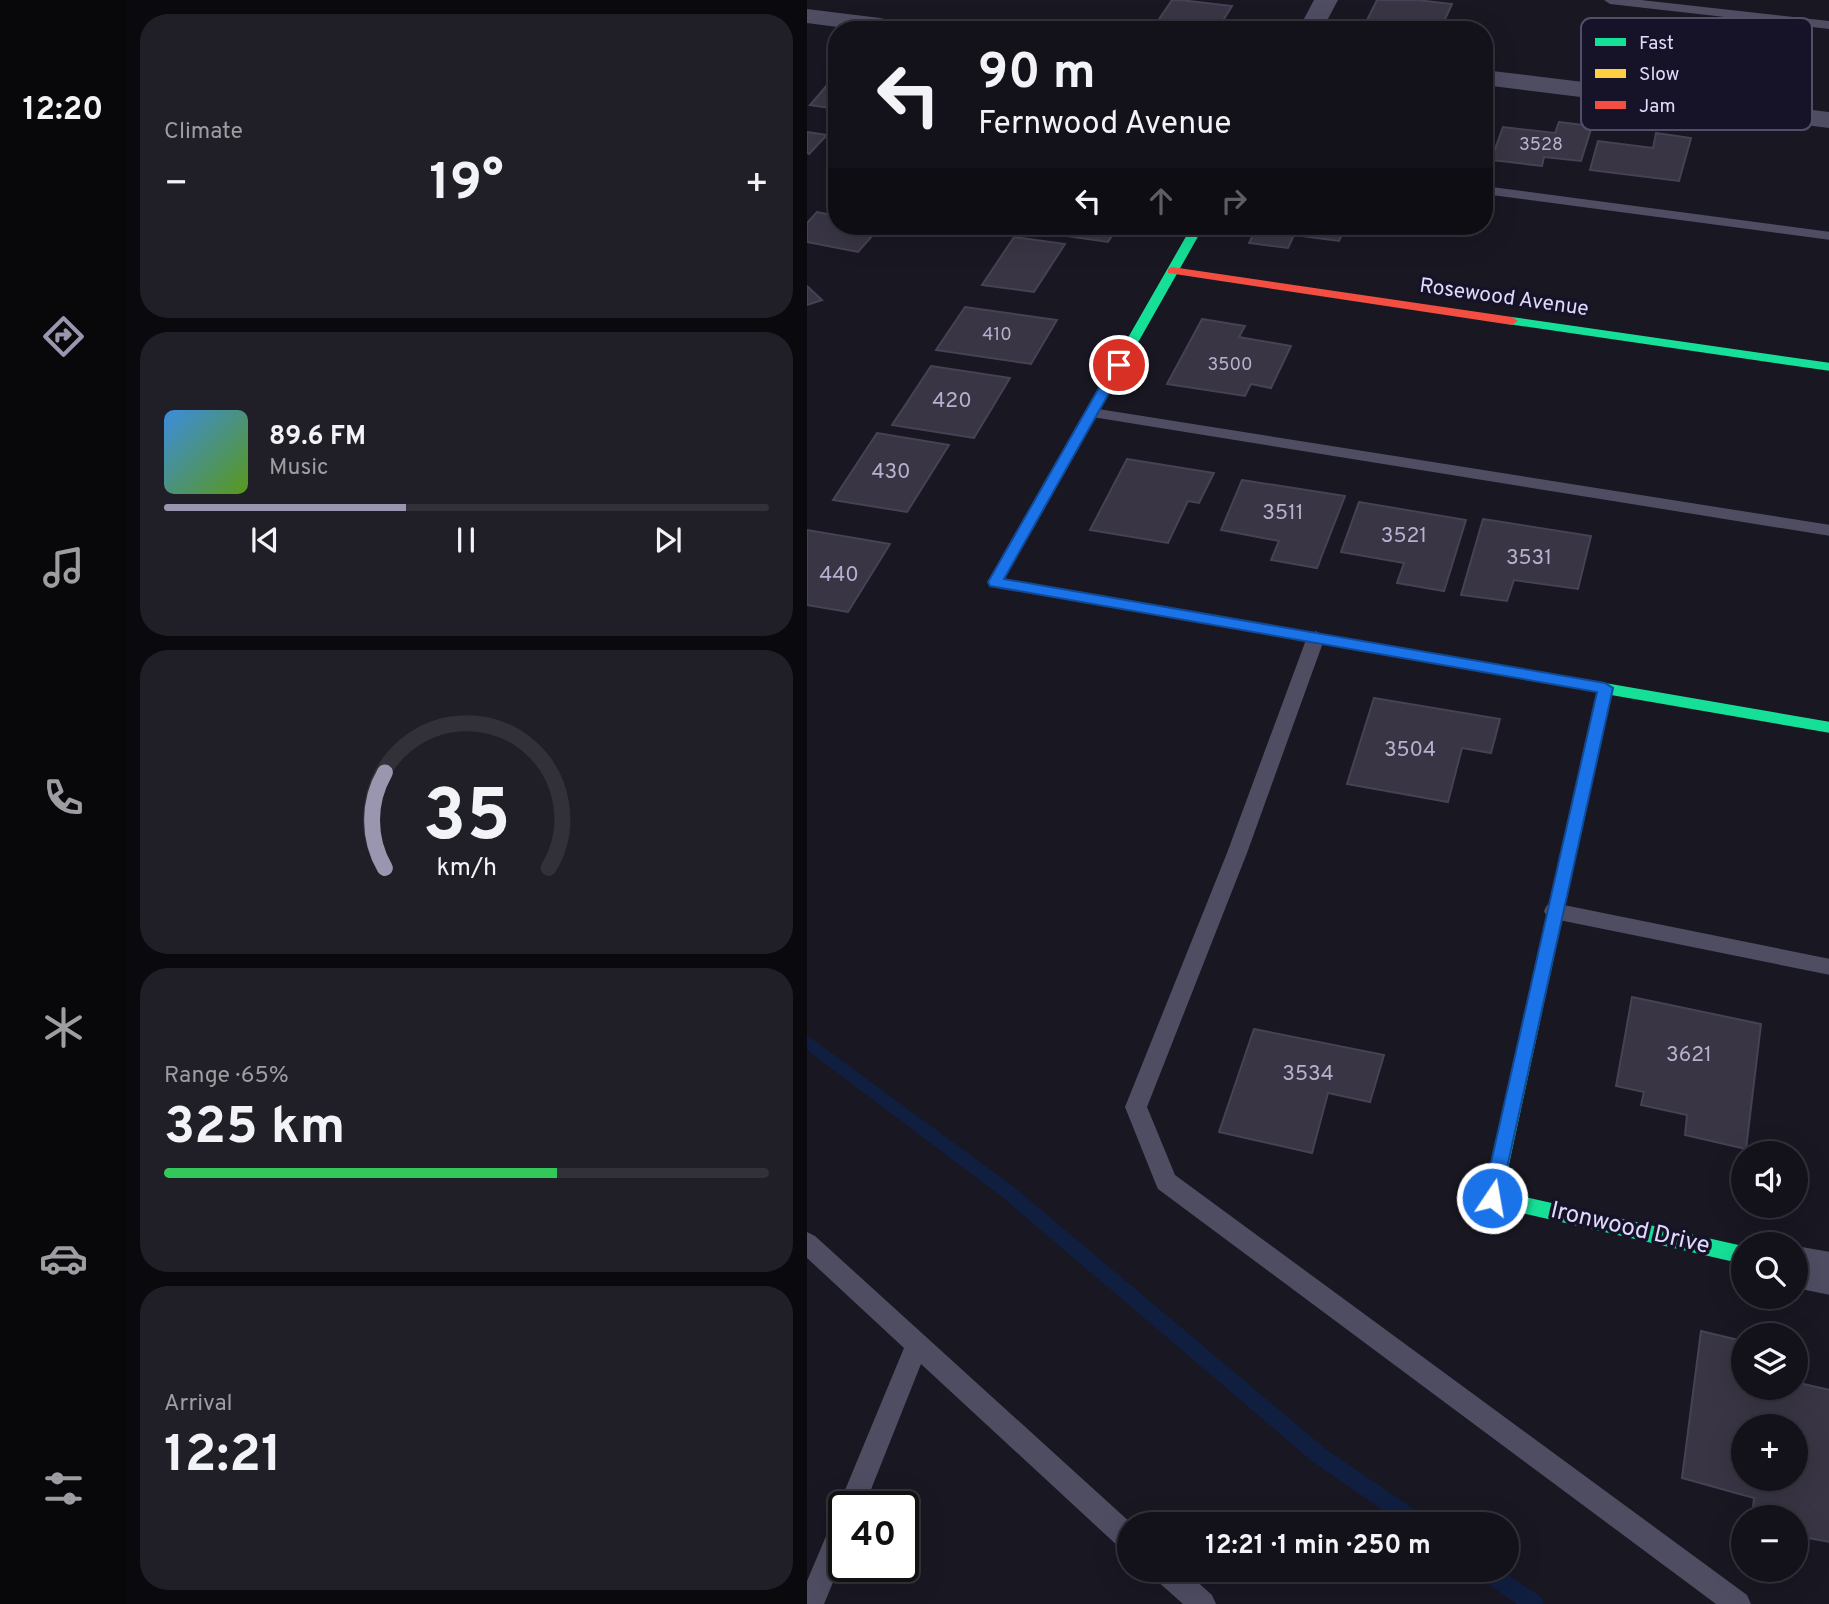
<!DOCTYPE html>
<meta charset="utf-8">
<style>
body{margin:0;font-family:Overpass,sans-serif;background:#201f27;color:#f1f3f6;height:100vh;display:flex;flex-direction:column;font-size:26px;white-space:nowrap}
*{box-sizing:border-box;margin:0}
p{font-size:23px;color:#9d9da2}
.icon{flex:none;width:38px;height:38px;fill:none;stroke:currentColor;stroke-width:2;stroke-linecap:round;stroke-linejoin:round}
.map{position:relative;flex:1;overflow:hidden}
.sheet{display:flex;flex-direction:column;gap:14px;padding:14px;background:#0a090e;width:681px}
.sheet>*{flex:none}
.hud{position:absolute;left:21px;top:21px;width:665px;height:214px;border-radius:28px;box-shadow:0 7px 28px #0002,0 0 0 2px #323139;background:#13111a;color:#f1f3f6;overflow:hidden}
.buttons{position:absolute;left:924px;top:1141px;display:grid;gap:14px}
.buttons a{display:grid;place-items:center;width:77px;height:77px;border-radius:50%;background:#13111a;box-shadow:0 7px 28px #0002,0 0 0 2px #323139;font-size:35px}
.speed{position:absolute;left:21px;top:1491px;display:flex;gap:14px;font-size:35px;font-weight:700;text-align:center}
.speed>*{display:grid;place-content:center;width:91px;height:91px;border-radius:50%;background:#13111a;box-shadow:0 7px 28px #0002,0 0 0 2px #323139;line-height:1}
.speed .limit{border:4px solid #111;border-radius:10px;background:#fff;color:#111}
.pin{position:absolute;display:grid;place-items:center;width:60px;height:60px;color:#fff;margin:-30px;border:4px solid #fff;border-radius:50%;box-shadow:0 2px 7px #0007}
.me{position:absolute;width:77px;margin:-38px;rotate:12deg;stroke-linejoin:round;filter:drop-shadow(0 0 5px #0008)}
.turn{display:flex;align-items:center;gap:24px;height:147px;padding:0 35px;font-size:32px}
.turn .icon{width:91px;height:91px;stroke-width:2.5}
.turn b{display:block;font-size:49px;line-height:60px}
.lanes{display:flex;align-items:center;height:66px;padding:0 35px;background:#0003;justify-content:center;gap:35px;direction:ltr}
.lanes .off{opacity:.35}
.big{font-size:52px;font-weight:700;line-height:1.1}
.sheet .widget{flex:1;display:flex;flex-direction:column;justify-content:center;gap:10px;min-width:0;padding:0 24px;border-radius:28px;background:#201f27}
.sheet .dial{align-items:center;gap:0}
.dial svg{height:182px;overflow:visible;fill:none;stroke:#323139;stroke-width:7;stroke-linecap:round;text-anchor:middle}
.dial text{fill:#f1f3f6;stroke:none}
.song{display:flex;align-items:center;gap:21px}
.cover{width:84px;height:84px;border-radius:10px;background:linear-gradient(135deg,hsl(210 70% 55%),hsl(90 70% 35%))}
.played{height:7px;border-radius:4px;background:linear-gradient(90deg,#9a96b0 40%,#323139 40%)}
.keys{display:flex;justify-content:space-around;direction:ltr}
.heat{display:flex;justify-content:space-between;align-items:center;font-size:38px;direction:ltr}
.charge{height:10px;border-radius:5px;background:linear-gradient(90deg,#34c759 65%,#323139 0)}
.trip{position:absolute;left:310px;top:1512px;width:402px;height:70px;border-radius:35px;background:#13111a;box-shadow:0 7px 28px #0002,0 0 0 2px #323139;font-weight:700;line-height:70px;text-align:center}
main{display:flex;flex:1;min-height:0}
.tabs{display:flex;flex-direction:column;width:126px;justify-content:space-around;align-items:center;background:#08070a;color:#9d9da2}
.tabs .icon{width:49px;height:49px}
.tabs .on{color:#9a96b0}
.tabs b{font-size:32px;color:#f1f3f6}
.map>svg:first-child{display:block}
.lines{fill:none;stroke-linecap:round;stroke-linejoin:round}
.stream{fill:#101e40;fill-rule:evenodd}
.building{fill:#393544;stroke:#464255;stroke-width:2;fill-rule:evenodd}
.lane{fill:#4f4d62;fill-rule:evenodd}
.street{fill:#4f4d62;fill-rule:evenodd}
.fast{fill:#16e098;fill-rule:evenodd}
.slow{fill:#ffcf43;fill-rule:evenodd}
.jam{fill:#f24e42;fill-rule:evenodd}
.route{fill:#1a73e8;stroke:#114b97;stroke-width:2}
.labels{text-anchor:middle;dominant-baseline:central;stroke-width:7;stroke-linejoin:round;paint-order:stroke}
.far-number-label{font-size:18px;fill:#b6b1ce}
.far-street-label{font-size:21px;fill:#e0dafc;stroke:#161227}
.number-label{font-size:21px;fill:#b6b1ce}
.street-label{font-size:24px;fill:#e0dafc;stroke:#161227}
.key{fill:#161227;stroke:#534e67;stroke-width:2}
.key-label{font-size:19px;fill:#e0dafc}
</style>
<main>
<nav class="tabs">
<b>12:20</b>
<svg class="icon on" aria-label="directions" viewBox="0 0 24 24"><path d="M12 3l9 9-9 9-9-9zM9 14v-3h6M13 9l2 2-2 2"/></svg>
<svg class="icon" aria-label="music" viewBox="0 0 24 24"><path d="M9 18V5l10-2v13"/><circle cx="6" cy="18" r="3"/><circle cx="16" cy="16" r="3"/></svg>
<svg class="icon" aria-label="phone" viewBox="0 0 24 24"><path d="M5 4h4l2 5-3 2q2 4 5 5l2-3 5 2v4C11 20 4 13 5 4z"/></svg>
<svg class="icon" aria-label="climate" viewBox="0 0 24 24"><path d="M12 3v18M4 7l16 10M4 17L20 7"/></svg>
<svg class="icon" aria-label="car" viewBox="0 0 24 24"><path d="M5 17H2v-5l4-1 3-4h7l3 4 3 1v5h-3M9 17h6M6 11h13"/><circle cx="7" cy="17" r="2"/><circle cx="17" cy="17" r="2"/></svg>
<svg class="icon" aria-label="filters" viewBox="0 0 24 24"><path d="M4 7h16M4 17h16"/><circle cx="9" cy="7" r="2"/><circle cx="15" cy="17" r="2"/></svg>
</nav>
<section class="sheet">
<div class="widget"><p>Climate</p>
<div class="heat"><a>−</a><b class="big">19°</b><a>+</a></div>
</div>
<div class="widget">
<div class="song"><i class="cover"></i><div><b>89.6 FM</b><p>Music</p></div></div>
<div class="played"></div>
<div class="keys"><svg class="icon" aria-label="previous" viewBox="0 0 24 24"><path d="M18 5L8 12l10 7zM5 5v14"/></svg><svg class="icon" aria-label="pause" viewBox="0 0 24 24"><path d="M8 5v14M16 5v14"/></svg><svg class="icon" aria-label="next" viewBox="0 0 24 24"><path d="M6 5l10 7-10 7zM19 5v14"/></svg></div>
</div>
<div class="widget dial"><svg viewBox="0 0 100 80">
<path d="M14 69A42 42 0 1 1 86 69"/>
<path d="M14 69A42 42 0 0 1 14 27" stroke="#9a96b0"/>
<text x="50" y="56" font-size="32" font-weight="700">35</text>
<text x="50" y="72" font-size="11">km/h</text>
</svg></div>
<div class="widget"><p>Range · 65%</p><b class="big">325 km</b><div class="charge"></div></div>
<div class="widget"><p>Arrival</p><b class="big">12:21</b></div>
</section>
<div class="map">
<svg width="1023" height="1604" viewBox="0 0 1023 1604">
<rect width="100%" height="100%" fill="#191722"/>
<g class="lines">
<g class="stream">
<path d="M 0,1035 L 207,1187 L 520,1450 L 619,1517 L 621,1524 L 596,1524 L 506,1462 L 195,1197 L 0,1050 Z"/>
<path d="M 668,1570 L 694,1570 L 734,1597 L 737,1604 L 710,1604 L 671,1577 Z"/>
</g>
</g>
<g class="building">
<path d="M 365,0 L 373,0 L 425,6 L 410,30 L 346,28 Z"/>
<path d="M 570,0 L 610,0 L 645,4 L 633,30 L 555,30 Z"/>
<path d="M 27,77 L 30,78 L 30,109 L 3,105 Z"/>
<path d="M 752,122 L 785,126 L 774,161 L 737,157 L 735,166 L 684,160 L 696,127 L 748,133 Z"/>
<path d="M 0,132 L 20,135 L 2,154 L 0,153 Z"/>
<path d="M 849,133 L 884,138 L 872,181 L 783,170 L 791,141 L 846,148 Z"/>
<path d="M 10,212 L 30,216 L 30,226 L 74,226 L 51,252 L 0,242 L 0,223 Z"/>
<path d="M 228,226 L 311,226 L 301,242 L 225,231 Z"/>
<path d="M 451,226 L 539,226 L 532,241 L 487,235 L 481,248 L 442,243 Z"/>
<path d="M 207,237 L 258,244 L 227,292 L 175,285 Z"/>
<path d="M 0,286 L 15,300 L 0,305 Z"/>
<path d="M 158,307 L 250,320 L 224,364 L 129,350 Z"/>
<path d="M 395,319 L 438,326 L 432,337 L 484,346 L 464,388 L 444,384 L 438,396 L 360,384 Z"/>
<path d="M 124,366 L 203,378 L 167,438 L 85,425 Z"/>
<path d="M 70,433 L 142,445 L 100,512 L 26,500 Z"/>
<path d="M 320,459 L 407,473 L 392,503 L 381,501 L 361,543 L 283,530 Z"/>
<path d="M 435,480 L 538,496 L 510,568 L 464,560 L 472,541 L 414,530 Z"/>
<path d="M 552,502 L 659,520 L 637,591 L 590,583 L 597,563 L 534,552 Z"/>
<path d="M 676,519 L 784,536 L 771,589 L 707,580 L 700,601 L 654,595 Z"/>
<path d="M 0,530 L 83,544 L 41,612 L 0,605 Z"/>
<path d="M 567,698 L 693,719 L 684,753 L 655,748 L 641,802 L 540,784 Z"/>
<path d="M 825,997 L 954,1024 L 939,1149 L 878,1135 L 880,1115 L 834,1105 L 837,1092 L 809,1086 Z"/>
<path d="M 447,1029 L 577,1055 L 563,1102 L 521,1093 L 505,1153 L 412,1132 Z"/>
<path d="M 894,1331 L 936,1341 L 936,1388 L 989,1388 L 989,1353 L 995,1354 L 992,1383 L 1023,1390 L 1023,1542 L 989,1536 L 989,1517 L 945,1517 L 947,1498 L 875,1478 ZM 936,1426 L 989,1426 L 989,1479 L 936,1479 Z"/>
</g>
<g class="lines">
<g class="lane">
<path d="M 797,0 L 834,0 L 1023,21 L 1023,29 L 803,4 Z"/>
<path d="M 677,186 L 1023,232 L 1023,240 L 677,194 Z"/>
<path d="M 285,408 L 1023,525 L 1023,536 L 279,416 L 277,413 L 279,410 Z"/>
<path d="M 509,631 L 518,637 L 440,853 L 340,1107 L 368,1175 L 940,1595 L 944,1604 L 909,1604 L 351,1189 L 348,1182 L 318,1107 L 420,853 L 500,637 Z"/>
<path d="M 747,903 L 1023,959 L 1023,975 L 747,919 L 740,917 L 737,911 L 740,905 Z"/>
<path d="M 0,1232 L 8,1236 L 325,1524 L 322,1524 L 322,1552 L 313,1548 L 114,1364 L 57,1507 L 37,1507 L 37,1556 L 17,1604 L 0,1604 L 0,1581 L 28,1515 L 33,1513 L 31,1507 L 97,1348 L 0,1258 Z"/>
<path d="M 344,1570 L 377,1570 L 405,1595 L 409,1604 L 376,1604 L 348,1579 Z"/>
</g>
<g class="street">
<path d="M 507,0 L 531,0 L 515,30 L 491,30 Z"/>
<path d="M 0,9 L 73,18 L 81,20 L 85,25 L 82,30 L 53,30 L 0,23 Z"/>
<path d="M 677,70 L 1023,112 L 1023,128 L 677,85 Z"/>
<path d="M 989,1246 L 1023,1252 L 1023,1295 L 989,1288 Z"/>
</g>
<g class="fast">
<path d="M 385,226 L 397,226 L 197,579 L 221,584 L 223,587 L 216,592 L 183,585 L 181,582 Z"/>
<path d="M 705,317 L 1023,363 L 1023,371 L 701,324 L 701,318 Z"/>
<path d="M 510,633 L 1023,722 L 1023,733 L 804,695 L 696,1192 L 936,1246 L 936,1264 L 685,1206 L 678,1204 L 676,1198 L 790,692 L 505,642 L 503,638 Z"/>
</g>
<path class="slow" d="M 216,582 L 510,633 L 517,638 L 510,643 L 211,590 L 209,587 Z"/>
<path class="jam" d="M 365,267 L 705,317 L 711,321 L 705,325 L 361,273 L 361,269 Z"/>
</g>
<path class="route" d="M 312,362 L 318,365 L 197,579 L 798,683 L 806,688 L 692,1204 L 685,1206 L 678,1204 L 676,1198 L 790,692 L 183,586 L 181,582 L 305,365 Z"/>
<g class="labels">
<g class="far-number-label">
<text x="734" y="145">3528</text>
<text x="190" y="335">410</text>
<text x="423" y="365">3500</text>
</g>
<g class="far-street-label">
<text transform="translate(697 298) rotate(8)">Rosewood Avenue</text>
</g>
<g class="number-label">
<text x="145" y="401">420</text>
<text x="84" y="472">430</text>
<text x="476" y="513">3511</text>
<text x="597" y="536">3521</text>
<text x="722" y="558">3531</text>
<text x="32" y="575">440</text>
<text x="603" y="750">3504</text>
<text x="882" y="1055">3621</text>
<text x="501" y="1074">3534</text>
</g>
<g class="street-label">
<text transform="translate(823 1229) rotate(13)">Ironwood Drive</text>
</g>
</g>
<rect x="774" y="18" width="231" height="112" rx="10" class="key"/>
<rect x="788" y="38" width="31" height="8" fill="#16e098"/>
<rect x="788" y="69" width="31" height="9" fill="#ffcf43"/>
<rect x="788" y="101" width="31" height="8" fill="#f24e42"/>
<g class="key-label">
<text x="832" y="49">Fast</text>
<text x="832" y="80">Slow</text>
<text x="832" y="112">Jam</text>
</g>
</svg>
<div class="buttons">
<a><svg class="icon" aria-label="sound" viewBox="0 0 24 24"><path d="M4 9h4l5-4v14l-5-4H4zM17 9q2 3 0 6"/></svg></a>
<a><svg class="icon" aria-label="search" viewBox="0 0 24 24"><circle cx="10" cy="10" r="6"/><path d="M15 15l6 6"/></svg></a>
<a><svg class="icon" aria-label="layers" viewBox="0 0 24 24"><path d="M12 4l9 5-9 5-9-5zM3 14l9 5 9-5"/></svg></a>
<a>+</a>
<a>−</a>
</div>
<div class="speed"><div class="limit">40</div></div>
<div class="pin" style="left:312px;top:365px;background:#d93025"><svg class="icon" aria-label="arrive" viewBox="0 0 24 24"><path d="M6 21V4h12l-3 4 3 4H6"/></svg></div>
<svg class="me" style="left:685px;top:1198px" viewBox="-20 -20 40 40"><circle r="17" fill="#1a73e8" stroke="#fff" stroke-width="3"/><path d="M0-11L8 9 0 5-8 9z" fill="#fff"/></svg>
<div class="trip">12:21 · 1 min · 250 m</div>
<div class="hud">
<div class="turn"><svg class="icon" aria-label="left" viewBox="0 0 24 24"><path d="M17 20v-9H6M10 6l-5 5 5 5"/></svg><div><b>90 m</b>Fernwood Avenue</div></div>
<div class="lanes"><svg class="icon" aria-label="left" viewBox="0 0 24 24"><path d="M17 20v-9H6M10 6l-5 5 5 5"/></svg><svg class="icon off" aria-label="ahead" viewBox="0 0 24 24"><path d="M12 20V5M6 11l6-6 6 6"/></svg><svg class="icon off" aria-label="right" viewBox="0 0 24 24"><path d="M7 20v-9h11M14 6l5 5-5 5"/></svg></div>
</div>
</div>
</main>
